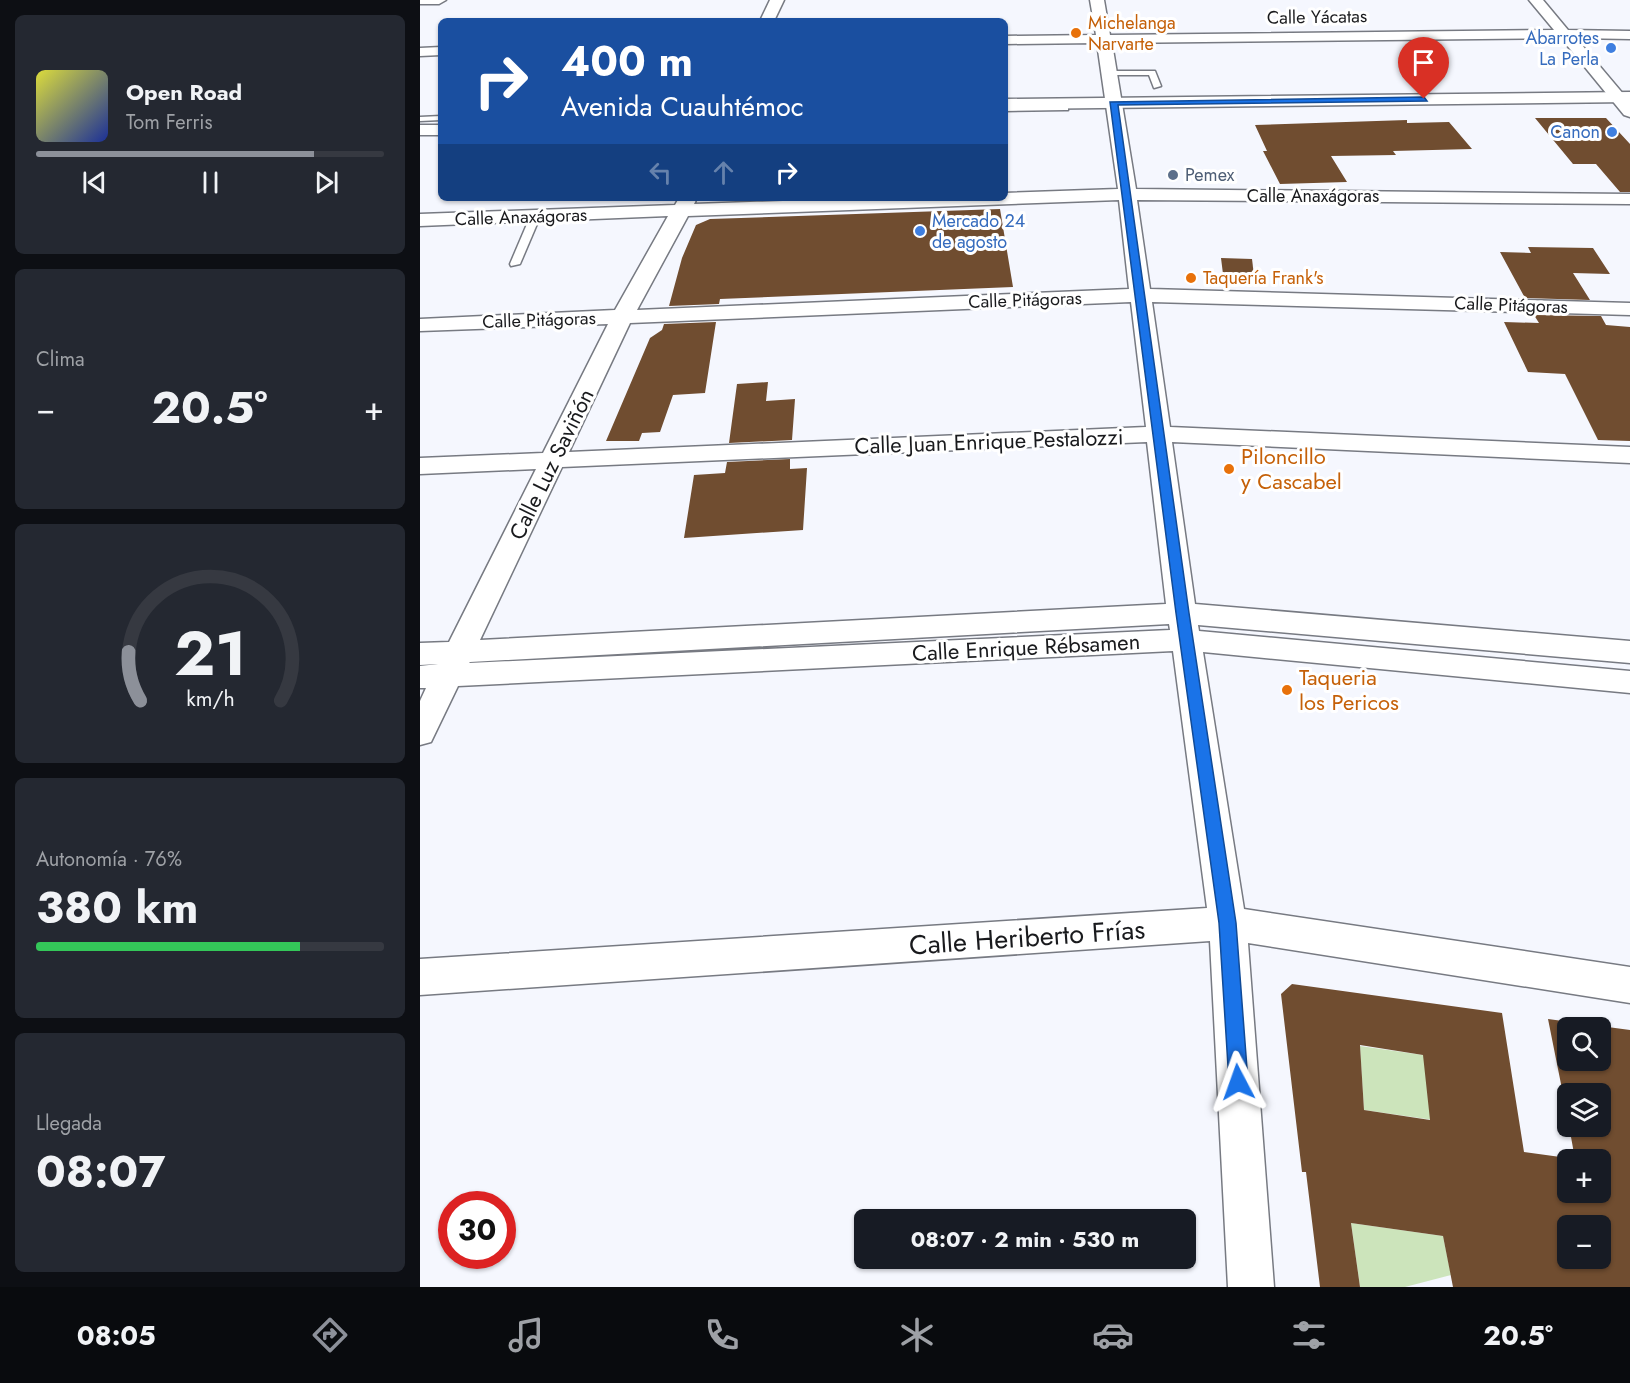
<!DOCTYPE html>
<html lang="es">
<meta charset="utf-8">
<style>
body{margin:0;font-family:Jost,sans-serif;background:#242831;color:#f1f3f6;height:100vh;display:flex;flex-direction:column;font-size:22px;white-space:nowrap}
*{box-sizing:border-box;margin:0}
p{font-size:20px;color:#9ea1a6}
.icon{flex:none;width:33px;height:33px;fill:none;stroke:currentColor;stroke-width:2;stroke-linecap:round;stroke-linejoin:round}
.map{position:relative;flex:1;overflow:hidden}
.sheet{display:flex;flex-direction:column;gap:15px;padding:15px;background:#0d0f14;width:420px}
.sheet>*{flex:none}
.hud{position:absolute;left:18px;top:18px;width:570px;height:183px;border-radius:9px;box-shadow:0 2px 4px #0004;background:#1a4fa0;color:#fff;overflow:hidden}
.buttons{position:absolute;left:1137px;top:1017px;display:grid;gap:12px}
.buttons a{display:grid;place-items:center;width:54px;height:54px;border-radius:9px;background:#171b24;box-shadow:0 2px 4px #0004;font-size:30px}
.speed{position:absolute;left:18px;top:1191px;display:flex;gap:12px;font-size:30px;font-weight:700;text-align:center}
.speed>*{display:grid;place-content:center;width:78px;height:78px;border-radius:50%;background:#171b24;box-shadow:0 2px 4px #0004;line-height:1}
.speed .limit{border:9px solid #d22;background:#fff;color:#111}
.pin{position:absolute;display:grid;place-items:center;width:51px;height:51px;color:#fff;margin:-62px -26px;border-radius:50% 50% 50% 0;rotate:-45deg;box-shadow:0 0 6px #0007}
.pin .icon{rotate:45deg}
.me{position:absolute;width:66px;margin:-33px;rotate:356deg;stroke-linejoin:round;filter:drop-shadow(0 0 4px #0008)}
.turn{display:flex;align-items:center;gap:21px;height:126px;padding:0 24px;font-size:27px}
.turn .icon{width:78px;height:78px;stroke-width:2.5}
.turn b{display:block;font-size:42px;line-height:51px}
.lanes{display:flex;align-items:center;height:57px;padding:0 24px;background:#0003;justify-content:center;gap:30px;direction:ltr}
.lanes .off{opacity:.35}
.big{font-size:45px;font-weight:700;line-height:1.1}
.sheet .card{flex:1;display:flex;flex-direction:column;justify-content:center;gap:9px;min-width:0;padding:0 21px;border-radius:9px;background:#242831}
.sheet .dial{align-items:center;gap:0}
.dial svg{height:156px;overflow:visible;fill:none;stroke:#363941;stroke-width:7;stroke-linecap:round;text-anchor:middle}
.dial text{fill:#f1f3f6;stroke:none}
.song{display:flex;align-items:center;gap:18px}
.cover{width:72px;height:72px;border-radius:9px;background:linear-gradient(135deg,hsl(60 70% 55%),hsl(230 70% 35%))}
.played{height:6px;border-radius:3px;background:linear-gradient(90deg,#8c9099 80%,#363941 80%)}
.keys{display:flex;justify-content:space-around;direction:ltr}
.heat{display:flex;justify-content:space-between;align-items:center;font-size:33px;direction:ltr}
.charge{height:9px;border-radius:4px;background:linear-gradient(90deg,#34c759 76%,#363941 0)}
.trip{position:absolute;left:434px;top:1209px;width:342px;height:60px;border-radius:9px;background:#171b24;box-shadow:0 2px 4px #0004;font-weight:700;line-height:60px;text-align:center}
.menu{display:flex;height:96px;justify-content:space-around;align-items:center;background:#090b0e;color:#9ea1a6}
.menu .icon{width:42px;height:42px}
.menu .on{color:#8c9099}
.menu b{font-size:27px;color:#f1f3f6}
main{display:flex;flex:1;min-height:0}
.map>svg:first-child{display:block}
.green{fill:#cce4bb}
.building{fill:#704d30;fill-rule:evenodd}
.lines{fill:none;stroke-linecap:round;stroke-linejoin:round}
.lane-casing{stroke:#777a82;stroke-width:3}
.street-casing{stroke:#777a82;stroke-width:3}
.primary-casing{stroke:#777a82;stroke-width:3}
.lane{fill:#fff;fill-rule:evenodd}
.street{fill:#fff;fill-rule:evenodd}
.primary{fill:#fff;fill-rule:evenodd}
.route{fill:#1a73e8;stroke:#114b97;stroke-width:1.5}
.food-dot{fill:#e8710a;stroke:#fff;stroke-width:2}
.shop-dot{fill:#3f7fe0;stroke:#fff;stroke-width:2}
.service-dot{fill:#5c6f8a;stroke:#fff;stroke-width:2}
.labels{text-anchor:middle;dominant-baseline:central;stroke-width:6;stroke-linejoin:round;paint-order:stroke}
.far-street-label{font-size:18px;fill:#191a1d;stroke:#fff}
.far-food-label{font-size:18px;fill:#c56008;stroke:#fff;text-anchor:start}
.far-shop-label{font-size:18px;fill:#366cbe;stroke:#fff;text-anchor:end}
.far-service-label{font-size:18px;fill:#4e5e75;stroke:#fff;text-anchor:start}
.street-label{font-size:22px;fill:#191a1d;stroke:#fff}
.food-label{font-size:22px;fill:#c56008;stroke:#fff;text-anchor:start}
.near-street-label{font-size:27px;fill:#191a1d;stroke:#fff}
</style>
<main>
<section class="sheet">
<div class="card">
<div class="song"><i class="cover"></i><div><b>Open Road</b><p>Tom Ferris</p></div></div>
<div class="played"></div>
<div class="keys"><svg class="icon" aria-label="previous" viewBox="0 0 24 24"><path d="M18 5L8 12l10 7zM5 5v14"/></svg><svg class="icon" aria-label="pause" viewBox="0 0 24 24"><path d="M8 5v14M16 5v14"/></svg><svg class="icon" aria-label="next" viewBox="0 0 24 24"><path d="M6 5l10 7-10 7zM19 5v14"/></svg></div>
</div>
<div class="card"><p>Clima</p>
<div class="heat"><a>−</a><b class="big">20.5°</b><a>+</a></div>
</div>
<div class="card dial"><svg viewBox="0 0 100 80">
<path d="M14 69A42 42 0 1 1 86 69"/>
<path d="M14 69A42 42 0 0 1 8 44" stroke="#8c9099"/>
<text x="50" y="56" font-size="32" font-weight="700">21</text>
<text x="50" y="72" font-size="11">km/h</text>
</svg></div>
<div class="card"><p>Autonomía · 76%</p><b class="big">380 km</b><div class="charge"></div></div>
<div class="card"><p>Llegada</p><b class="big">08:07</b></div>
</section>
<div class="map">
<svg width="1210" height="1287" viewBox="0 0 1210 1287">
<rect width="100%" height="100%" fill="#f5f7fe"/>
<g class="green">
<path d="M 940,1046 L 1003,1055 L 1041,1124 L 944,1110 Z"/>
<path d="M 931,1223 L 1023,1236 L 1031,1275 L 985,1287 L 940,1287 Z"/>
</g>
<g class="building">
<path d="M 1115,118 L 1186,118 L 1210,144 L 1210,192 L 1200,192 L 1176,164 L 1153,164 Z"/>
<path d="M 987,120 L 987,123 L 1029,122 L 1052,149 L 973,151 L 976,155 L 911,156 L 927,182 L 860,184 L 843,151 L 847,151 L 835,125 Z"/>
<path d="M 580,209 L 593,287 L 300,299 L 299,304 L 249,306 L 262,258 L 276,225 L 290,219 Z"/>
<path d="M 1108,247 L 1173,248 L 1190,274 L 1153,273 L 1170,300 L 1105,298 L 1080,252 L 1111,253 Z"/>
<path d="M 801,258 L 832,259 L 835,284 L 804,282 Z"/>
<path d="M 1114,315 L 1181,316 L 1186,325 L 1210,327 L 1210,441 L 1178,440 L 1145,374 L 1108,372 L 1084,322 L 1119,323 Z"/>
<path d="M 296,322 L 285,393 L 253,395 L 240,432 L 222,433 L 219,441 L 186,441 L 230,338 L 242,330 L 244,324 Z"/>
<path d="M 348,382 L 346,401 L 375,399 L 372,440 L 309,443 L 317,384 Z"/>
<path d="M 370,459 L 370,469 L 387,468 L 383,530 L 264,538 L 274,475 L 305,473 L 307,462 Z"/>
<path d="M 872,984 L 1082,1013 L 1104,1152 L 1155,1159 L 1149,1126 L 1180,1126 L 1180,1094 L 1148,1094 L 1148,1119 L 1128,1019 L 1210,1030 L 1210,1287 L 1033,1287 L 1023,1236 L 931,1223 L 940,1287 L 900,1287 L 886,1172 L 882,1172 L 861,994 ZM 1148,1028 L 1180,1028 L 1180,1060 L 1148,1060 ZM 940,1045 L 1003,1055 L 1010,1120 L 944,1110 ZM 1148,1160 L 1180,1160 L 1180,1192 L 1148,1192 ZM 1148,1226 L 1180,1226 L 1180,1258 L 1148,1258 Z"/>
</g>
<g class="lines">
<defs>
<g id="lane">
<path d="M 687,71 L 735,71 L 741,86 L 734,88 L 729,75 L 690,75 Z"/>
<path d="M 648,106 L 648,110 L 645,110 L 585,111 L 585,107 Z"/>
<path d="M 21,116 L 21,120 L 0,121 L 0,117 Z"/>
<path d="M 115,214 L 120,217 L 100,264 L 91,266 L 90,264 L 110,217 Z"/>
</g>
<g id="street">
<path d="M 0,0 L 26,0 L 19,4 L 0,4 Z"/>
<path d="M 350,0 L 364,0 L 354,21 L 340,21 Z"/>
<path d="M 670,0 L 684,0 L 690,35 L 1134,30 L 1109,0 L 1123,0 L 1148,30 L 1210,31 L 1210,39 L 1156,38 L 1210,102 L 1210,117 L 1204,115 L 1141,38 L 692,43 L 716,189 L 1210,194 L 1210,204 L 717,200 L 730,289 L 1210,303 L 1210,315 L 732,302 L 750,427 L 1210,447 L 1210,463 L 752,442 L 775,604 L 1210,641 L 1210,663 L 778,625 L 779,631 L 1210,671 L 1210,693 L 783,652 L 824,909 L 1210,967 L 1210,1003 L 828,943 L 854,1287 L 808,1287 L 790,941 L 0,995 L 0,959 L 787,908 L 753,651 L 38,686 L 11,742 L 0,745 L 0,701 L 6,688 L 0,688 L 0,666 L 18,664 L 0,665 L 0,643 L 29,642 L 116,469 L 0,474 L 0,458 L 123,453 L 188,324 L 0,331 L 0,319 L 195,310 L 248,216 L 0,226 L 0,214 L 255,205 L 259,198 L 277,198 L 274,204 L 447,198 L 585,198 L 585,193 L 698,189 L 677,43 L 585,44 L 585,36 L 676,35 ZM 699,200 L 709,289 L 217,310 L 268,216 ZM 711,302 L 726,427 L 149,452 L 210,323 ZM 727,442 L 746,604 L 60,640 L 142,467 ZM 749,624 L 750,630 L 49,663 L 50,662 Z"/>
<path d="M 21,47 L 21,55 L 0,56 L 0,48 Z"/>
</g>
<g id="primary">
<path d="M 1210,92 L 1210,102 L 585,109 L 585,99 Z"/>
<rect x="0" y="125" width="21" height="10"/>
</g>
</defs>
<use href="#lane" class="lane-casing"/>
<use href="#street" class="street-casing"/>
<use href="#primary" class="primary-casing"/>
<use href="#lane" class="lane"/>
<use href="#street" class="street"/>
<use href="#primary" class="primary"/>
</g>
<path class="route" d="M 1004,97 L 1007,101 L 698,105 L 769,613 L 816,923 L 828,1082 L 825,1089 L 818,1092 L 811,1089 L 809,1082 L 799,923 L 756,613 L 690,102 Z"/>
<g class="food-dot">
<circle cx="656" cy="33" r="6"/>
<circle cx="771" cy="278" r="6"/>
<circle cx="809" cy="469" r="6"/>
<circle cx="867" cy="690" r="6"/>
</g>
<g class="shop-dot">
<circle cx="1191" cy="48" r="6"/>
<circle cx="1192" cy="132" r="6"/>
<circle cx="500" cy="231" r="6"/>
</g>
<circle class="service-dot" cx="753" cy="175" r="6"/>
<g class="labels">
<g class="far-street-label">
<text transform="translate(897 17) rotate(-1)">Calle Yácatas</text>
<text x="893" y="196">Calle Anaxágoras</text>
<text transform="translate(101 217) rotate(-2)">Calle Anaxágoras</text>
<text transform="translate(605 300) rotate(-2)">Calle Pitágoras</text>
<text transform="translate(1091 305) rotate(2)">Calle Pitágoras</text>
<text transform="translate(119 320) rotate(-2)">Calle Pitágoras</text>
</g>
<g class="far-food-label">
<text x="668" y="23">Michelanga<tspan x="668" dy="21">Narvarte</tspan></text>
<text x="783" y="278">Taquería Frank's</text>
</g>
<g class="far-shop-label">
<text x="1179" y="38">Abarrotes<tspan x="1179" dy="21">La Perla</tspan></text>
<text x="1180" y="132">Canon</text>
<text x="512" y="221" text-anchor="start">Mercado 24<tspan x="512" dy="21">de agosto</tspan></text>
</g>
<g class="far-service-label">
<text x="765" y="175">Pemex</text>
</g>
<g class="street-label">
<text transform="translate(569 441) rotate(-2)">Calle Juan Enrique Pestalozzi</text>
<text transform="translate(131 464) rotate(-64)">Calle Luz Saviñón</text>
<text transform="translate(606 647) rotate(-3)">Calle Enrique Rébsamen</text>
</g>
<g class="food-label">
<text x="821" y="456">Piloncillo<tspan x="821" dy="25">y Cascabel</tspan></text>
<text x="879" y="677">Taqueria<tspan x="879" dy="25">los Pericos</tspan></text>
</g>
<g class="near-street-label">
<text transform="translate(607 937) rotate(-4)">Calle Heriberto Frías</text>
</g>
</g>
</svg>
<div class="buttons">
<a><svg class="icon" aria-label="search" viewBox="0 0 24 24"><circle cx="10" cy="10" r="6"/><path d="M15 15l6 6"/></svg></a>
<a><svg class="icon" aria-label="layers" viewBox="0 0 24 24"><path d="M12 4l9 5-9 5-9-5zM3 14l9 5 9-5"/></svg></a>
<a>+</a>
<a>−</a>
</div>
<div class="speed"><div class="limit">30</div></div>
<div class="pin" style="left:1004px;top:99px;background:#d93025"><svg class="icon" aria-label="arrive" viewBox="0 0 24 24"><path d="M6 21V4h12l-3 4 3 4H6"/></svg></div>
<svg class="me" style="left:818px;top:1082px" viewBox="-20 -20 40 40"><path d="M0-17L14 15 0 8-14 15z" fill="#1a73e8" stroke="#fff" stroke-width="4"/></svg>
<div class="trip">08:07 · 2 min · 530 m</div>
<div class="hud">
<div class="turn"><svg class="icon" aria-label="right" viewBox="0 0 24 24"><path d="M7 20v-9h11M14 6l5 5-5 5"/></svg><div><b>400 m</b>Avenida Cuauhtémoc</div></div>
<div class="lanes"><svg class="icon off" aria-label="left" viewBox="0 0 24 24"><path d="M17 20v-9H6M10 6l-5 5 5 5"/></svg><svg class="icon off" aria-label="ahead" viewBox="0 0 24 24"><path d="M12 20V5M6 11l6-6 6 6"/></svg><svg class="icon" aria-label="right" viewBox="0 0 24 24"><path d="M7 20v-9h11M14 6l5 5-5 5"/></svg></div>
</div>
</div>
</main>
<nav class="menu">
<b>08:05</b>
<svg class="icon on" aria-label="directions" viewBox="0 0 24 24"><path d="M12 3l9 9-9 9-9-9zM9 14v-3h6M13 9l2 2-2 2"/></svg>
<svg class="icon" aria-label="music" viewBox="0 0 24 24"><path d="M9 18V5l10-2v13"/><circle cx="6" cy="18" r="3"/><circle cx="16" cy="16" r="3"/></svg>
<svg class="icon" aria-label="phone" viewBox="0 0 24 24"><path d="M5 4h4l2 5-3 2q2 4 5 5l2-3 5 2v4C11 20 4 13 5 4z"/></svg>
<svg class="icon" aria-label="climate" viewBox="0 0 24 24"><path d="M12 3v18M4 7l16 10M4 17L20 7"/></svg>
<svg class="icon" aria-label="car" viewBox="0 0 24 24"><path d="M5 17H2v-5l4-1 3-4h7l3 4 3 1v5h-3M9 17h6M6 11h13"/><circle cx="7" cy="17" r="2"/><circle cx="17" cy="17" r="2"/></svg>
<svg class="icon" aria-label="filters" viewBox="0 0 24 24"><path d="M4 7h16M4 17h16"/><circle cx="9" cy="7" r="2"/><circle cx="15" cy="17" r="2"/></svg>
<b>20.5°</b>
</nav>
